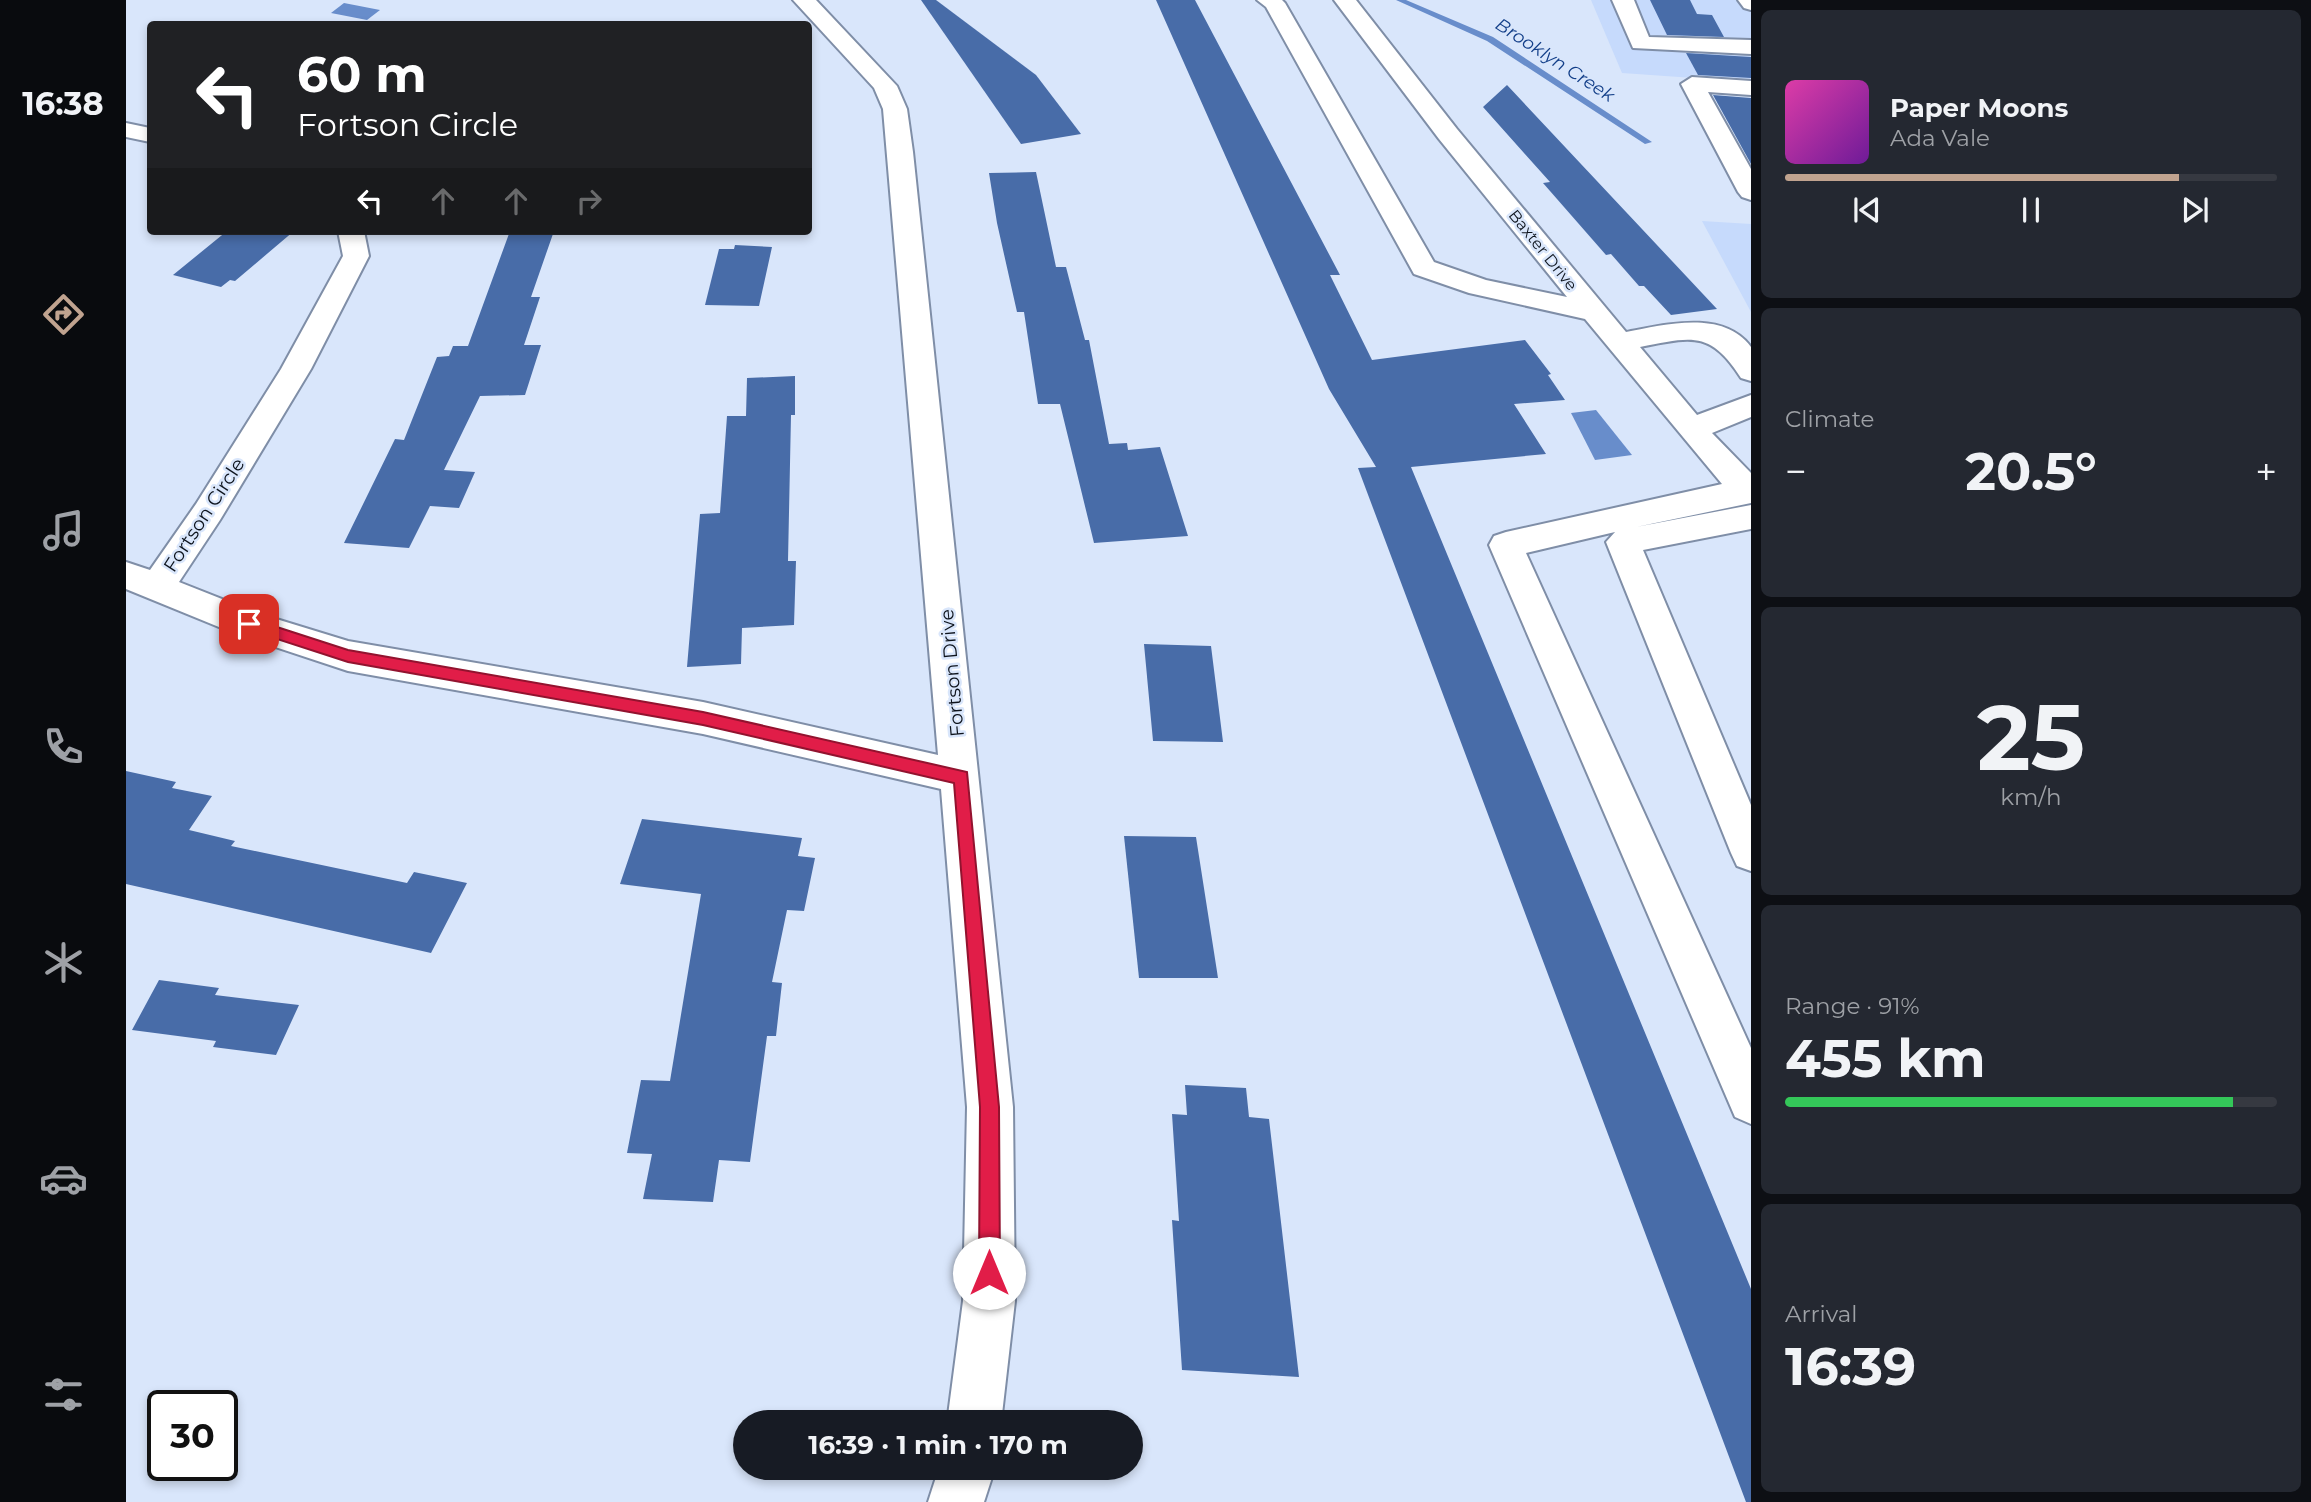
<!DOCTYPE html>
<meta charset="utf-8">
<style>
body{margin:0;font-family:Montserrat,sans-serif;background:#242831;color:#f1f3f6;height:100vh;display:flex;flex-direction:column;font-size:26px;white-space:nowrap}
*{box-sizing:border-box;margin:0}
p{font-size:23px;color:#9ea1a6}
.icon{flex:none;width:38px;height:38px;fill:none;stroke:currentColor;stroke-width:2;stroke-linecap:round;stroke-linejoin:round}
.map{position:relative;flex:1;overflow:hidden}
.side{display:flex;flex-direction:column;gap:10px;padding:10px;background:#0d0f14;width:560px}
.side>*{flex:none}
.banner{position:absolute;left:21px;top:21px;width:665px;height:214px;border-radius:7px;box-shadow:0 4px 10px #0003;background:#202124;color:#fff;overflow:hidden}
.speed{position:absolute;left:21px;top:1390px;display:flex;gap:14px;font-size:35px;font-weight:700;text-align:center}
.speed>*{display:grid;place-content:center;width:91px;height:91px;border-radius:50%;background:#171b24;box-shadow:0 4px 10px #0003;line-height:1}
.speed .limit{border:4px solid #111;border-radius:10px;background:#fff;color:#111}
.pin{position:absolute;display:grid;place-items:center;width:60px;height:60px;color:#fff;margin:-30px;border-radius:14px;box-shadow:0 4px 10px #0006}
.me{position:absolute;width:77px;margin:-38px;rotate:0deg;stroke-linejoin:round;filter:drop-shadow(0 0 5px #0008)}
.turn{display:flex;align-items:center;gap:24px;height:147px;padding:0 35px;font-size:32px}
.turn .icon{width:91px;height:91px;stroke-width:2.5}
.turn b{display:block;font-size:49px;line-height:60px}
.lanes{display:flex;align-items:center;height:66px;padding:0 35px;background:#0003;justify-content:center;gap:35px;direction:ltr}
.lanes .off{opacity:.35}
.big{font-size:52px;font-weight:700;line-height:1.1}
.side .card{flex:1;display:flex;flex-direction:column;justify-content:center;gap:10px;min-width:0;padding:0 24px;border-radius:10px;background:#242831}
.side .dial{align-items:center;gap:0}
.dial b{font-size:91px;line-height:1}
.song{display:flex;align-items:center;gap:21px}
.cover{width:84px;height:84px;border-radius:10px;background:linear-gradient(135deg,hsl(320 70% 55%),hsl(280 70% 35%))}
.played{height:7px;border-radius:4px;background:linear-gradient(90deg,#c0a38f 80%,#363941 80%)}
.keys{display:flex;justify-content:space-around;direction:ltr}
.heat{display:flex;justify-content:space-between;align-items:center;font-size:38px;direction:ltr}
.charge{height:10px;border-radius:5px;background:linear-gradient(90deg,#34c759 91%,#363941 0)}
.trip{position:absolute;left:607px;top:1410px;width:410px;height:70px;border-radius:35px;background:#171b24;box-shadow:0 4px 10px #0003;font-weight:700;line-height:70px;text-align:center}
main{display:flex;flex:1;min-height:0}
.tabs{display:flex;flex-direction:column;width:126px;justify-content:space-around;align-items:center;background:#090b0e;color:#9ea1a6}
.tabs .icon{width:49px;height:49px}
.tabs .selected{color:#c0a38f}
.tabs b{font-size:32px;color:#f1f3f6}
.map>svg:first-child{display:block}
.built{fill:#c6dafc}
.water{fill:#688dcb}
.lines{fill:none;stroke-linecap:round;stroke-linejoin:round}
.stream{fill:#688dcb;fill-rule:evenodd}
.building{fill:#486ca8}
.minor-casing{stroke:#7f8ea7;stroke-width:4}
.minor{fill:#fff;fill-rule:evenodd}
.route{fill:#e11d48;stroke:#92132f;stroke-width:2}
.labels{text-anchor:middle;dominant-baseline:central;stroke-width:5;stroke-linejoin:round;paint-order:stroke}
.far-street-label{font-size:16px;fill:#0d131c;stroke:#d9e6fb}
.far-water-label{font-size:18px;font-style:italic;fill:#133f89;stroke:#d9e6fb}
.street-label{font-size:19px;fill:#0d131c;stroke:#d9e6fb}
</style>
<main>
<nav class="tabs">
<b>16:38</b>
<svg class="icon selected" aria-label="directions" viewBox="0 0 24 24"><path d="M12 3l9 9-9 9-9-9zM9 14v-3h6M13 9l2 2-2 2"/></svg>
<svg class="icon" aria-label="music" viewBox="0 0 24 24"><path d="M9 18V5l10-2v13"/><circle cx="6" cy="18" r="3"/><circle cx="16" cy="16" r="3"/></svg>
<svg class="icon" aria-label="phone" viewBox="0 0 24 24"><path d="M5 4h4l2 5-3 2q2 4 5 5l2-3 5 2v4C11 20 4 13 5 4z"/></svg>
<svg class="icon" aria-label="climate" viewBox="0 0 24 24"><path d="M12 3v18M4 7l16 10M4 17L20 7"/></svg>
<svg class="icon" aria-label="car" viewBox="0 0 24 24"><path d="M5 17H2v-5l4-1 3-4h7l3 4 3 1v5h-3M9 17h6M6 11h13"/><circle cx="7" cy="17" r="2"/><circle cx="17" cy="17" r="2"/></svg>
<svg class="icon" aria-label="filters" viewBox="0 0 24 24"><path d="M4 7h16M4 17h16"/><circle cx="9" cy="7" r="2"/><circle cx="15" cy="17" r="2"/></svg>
</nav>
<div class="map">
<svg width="1625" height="1502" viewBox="0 0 1625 1502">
<rect width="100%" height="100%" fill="#d9e6fb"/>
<g class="built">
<path d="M 1465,0 L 1625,0 L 1625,82 L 1496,73 Z"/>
<path d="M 1576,221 L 1625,224 L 1625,312 Z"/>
</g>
<g class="water">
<path d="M 218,3 L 254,10 L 241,20 L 205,13 Z"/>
<path d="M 1470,410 L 1506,455 L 1469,460 L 1445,413 Z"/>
</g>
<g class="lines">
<path class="stream" d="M 1270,0 L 1280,0 L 1367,37 L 1526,142 L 1519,144 L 1361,41 Z"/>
</g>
<g class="building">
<path d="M 795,0 L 810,0 L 910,75 L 955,134 L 895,144 Z"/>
<path d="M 1030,0 L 1069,0 L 1214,275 L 1204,275 L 1246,360 L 1399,340 L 1425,374 L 1422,375 L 1439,400 L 1388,404 L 1420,454 L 1285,467 L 1625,1289 L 1625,1502 L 1620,1502 L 1232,468 L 1250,467 L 1203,389 Z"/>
<path d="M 1524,0 L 1564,0 L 1571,14 L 1586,15 L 1598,37 L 1541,35 Z"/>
<path d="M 1560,53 L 1625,57 L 1625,78 L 1572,75 Z"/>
<path d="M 1381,85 L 1591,309 L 1545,315 L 1518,286 L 1513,286 L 1485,254 L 1480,255 L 1417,183 L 1424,182 L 1357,107 Z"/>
<path d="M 1587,95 L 1625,98 L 1625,164 Z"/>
<path d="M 910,172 L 930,267 L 940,267 L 959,340 L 963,340 L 983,444 L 1001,443 L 1002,450 L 1034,447 L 1062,536 L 968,543 L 934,404 L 912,404 L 898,312 L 891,312 L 871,223 L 863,173 Z"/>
<path d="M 101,231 L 168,231 L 109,281 L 104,280 L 95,287 L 47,275 Z"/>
<path d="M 384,231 L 428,231 L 405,297 L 414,297 L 398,345 L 415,345 L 399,395 L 354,396 L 318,470 L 349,472 L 333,508 L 304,506 L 283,548 L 218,543 L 269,439 L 278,440 L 311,357 L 323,356 L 327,346 L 342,346 Z"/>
<path d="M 609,245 L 646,247 L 633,306 L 579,305 L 593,249 L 608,249 Z"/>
<path d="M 669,376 L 669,415 L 665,415 L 662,561 L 670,561 L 668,625 L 616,628 L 615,664 L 561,667 L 574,514 L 594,513 L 601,416 L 620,416 L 621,378 Z"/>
<path d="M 1018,644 L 1085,646 L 1097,742 L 1027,741 Z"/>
<path d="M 0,771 L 50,782 L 46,788 L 86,796 L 63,830 L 109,841 L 105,846 L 281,883 L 288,872 L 341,883 L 305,953 L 0,884 Z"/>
<path d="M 516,819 L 676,838 L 672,856 L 689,858 L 678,911 L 661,910 L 646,982 L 656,983 L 650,1036 L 641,1036 L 624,1162 L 593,1160 L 587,1202 L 517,1199 L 526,1154 L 501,1153 L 515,1080 L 544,1081 L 575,894 L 494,884 Z"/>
<path d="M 998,836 L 1070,837 L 1092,978 L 1013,978 Z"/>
<path d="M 33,980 L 93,988 L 89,995 L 173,1005 L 150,1055 L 87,1047 L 90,1041 L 6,1030 Z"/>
<path d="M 1059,1085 L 1120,1088 L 1123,1117 L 1143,1119 L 1173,1377 L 1056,1370 L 1046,1220 L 1053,1221 L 1046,1114 L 1061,1115 Z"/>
</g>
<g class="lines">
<defs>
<g id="minor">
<path d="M 667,0 L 690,0 L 771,86 L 781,109 L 787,152 L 887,1107 L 889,1301 L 875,1423 L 821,1423 L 837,1301 L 841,1107 L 815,789 L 577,734 L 222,671 L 110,634 L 0,589 L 0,562 L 24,570 L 70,504 L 155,369 L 217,256 L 212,231 L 238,231 L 243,256 L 185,369 L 94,520 L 53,582 L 134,614 L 222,641 L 577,702 L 812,755 L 757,109 L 748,88 Z"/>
<path d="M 1131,0 L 1156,0 L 1159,3 L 1308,262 L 1360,280 L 1441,297 L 1313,139 L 1208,0 L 1230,0 L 1331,129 L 1500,332 C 1539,325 1597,309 1625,347 L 1625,381 L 1615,378 C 1584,330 1566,337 1514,347 L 1571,415 L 1625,395 L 1625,417 L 1586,433 L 1625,473 L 1625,503 L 1510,527 L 1625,505 L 1625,529 L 1517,550 L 1625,805 L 1625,871 L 1611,866 L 1605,853 L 1480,542 L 1489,532 L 1400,553 L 1625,1048 L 1625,1124 L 1609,1117 L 1363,545 L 1368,536 L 1380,532 L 1596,484 L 1459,319 L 1343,293 L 1288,274 L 1140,7 Z"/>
<path d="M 1486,0 L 1508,0 L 1523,37 L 1625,40 L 1625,54 L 1507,48 Z"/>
<path d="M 1612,0 L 1625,0 L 1625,10 L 1618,8 Z"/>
<path d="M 1566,77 L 1625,81 L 1625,95 L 1582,92 L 1625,169 L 1625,200 L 1616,197 L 1612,192 L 1555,84 Z"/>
<path d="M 0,123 L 24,128 L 24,142 L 0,137 Z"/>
<path d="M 813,1468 L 869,1468 L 858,1502 L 802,1502 Z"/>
</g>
</defs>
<use href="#minor" class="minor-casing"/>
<use href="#minor" class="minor"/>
</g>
<path class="route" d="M 123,618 L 222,650 L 577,712 L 841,772 L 873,1107 L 874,1273 L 871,1281 L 863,1284 L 856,1281 L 853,1273 L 854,1107 L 828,783 L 577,725 L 222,662 L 117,628 L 117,620 Z"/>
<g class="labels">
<g class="far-street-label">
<text transform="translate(1417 250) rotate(51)">Baxter Drive</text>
</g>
<g class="far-water-label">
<text transform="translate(1429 60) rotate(33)">Brooklyn Creek</text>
</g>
<g class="street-label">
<text transform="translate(78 515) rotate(-57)">Fortson Circle</text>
<text transform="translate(826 673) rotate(-95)">Fortson Drive</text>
</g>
</g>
</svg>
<div class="speed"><div class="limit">30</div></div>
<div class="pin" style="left:123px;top:624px;background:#d93025"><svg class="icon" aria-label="arrive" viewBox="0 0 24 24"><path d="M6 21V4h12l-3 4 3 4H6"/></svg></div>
<svg class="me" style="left:863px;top:1273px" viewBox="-20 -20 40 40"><circle r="19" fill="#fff"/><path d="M0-13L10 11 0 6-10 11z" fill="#e11d48"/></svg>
<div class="trip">16:39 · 1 min · 170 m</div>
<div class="banner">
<div class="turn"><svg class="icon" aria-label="left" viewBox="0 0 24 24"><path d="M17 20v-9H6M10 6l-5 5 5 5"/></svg><div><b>60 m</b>Fortson Circle</div></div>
<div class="lanes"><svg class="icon" aria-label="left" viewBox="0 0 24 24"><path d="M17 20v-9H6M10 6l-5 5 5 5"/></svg><svg class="icon off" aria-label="ahead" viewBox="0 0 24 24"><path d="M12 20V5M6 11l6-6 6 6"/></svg><svg class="icon off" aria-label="ahead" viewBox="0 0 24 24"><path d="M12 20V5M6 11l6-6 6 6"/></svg><svg class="icon off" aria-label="right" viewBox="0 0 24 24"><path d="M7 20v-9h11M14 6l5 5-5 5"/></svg></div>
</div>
</div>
<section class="side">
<div class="card">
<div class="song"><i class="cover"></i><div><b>Paper Moons</b><p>Ada Vale</p></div></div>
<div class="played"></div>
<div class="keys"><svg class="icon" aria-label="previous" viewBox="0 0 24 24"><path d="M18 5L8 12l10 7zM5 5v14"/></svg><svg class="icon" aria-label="pause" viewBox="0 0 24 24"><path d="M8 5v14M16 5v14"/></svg><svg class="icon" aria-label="next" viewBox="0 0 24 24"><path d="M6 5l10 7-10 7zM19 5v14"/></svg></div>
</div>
<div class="card"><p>Climate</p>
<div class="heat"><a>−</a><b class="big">20.5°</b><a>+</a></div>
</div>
<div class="card dial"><b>25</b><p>km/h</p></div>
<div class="card"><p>Range · 91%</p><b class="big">455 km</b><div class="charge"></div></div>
<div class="card"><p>Arrival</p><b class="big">16:39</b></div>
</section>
</main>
